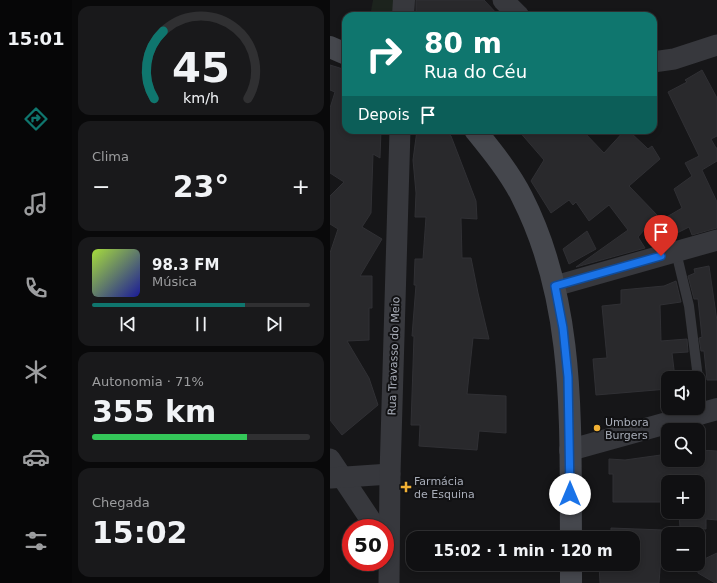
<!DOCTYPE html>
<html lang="pt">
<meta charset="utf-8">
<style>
body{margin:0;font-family:"DejaVu Sans",sans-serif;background:#19191b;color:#f1f3f6;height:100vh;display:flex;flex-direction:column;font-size:15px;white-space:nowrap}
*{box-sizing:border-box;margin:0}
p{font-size:13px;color:#9c9d9f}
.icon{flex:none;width:22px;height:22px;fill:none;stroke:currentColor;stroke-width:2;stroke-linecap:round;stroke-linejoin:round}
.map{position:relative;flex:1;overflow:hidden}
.side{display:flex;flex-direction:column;gap:6px;padding:6px;background:#09090a;width:258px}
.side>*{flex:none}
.guide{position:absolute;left:12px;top:12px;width:315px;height:122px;border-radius:12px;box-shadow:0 2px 6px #0003,0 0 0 1px #303032;background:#0f766e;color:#fff;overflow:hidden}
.controls{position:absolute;left:331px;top:371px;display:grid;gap:8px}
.controls a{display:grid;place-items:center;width:44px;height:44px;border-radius:8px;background:#101012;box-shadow:0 2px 6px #0003,0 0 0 1px #303032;font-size:20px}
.speed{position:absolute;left:12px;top:519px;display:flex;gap:8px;font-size:20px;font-weight:700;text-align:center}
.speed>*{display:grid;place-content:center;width:52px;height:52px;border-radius:50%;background:#101012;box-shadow:0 2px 6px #0003,0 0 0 1px #303032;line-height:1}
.speed .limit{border:6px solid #d22;background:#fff;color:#111}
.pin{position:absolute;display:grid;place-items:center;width:34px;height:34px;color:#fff;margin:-41px -17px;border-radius:50% 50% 50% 0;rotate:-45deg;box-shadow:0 0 4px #0007}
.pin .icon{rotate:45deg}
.me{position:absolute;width:44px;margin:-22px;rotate:0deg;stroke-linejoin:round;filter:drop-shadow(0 0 3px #0008)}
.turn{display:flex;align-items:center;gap:14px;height:84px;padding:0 16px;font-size:18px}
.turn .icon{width:52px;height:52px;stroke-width:2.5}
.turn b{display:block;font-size:28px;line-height:34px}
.then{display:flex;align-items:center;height:38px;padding:0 16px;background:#0003;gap:8px;font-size:15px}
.big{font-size:30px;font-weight:800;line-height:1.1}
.side .tile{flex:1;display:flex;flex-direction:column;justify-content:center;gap:6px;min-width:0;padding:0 14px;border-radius:12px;background:#19191b}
.side .dial{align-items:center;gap:0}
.dial svg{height:104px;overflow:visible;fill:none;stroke:#303032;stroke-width:7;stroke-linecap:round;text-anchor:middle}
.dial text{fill:#f1f3f6;stroke:none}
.song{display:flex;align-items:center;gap:12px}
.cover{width:48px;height:48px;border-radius:6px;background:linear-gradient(135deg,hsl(80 70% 55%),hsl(240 70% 35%))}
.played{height:4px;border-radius:2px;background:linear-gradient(90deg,#0f766e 70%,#303032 70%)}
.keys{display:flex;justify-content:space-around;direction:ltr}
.heat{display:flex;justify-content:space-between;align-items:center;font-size:22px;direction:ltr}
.charge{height:6px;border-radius:3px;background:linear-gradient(90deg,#34c759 71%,#303032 0)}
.trip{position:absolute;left:76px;top:531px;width:234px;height:40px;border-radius:12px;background:#101012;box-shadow:0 2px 6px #0003,0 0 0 1px #303032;font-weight:800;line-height:40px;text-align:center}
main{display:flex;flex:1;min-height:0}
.dock{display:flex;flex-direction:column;width:72px;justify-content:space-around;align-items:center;background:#060607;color:#9c9d9f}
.dock .icon{width:28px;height:28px}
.dock .on{color:#0f766e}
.dock b{font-size:18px;color:#f1f3f6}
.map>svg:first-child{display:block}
.green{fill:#1c231d}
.building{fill:#29292c;stroke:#303034}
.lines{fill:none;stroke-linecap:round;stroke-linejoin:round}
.service{stroke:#37383d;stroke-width:10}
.minor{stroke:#37383d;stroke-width:21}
.tertiary{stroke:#37383d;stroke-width:22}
.secondary{stroke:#45474d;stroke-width:22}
.route-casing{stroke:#114b97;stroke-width:10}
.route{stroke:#1a73e8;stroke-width:7}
.poi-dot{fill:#f2b134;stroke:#111113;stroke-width:1.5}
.labels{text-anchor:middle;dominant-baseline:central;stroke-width:4;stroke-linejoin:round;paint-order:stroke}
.street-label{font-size:11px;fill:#a8adb8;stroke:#111113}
.poi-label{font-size:11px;fill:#a8adb8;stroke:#111113;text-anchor:start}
</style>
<main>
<nav class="dock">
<b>15:01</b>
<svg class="icon on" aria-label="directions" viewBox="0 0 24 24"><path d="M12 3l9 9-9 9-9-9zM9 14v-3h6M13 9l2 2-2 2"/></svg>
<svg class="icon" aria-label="music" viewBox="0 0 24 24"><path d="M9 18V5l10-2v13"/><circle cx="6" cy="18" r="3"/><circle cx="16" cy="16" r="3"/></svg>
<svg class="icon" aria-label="phone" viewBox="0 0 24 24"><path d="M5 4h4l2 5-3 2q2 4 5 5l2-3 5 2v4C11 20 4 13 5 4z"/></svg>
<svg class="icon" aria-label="climate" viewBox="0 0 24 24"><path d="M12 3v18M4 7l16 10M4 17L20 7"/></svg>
<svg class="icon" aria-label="car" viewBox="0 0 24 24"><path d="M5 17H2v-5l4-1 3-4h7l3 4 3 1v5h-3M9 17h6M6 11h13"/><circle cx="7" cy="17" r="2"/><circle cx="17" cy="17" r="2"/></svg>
<svg class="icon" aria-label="filters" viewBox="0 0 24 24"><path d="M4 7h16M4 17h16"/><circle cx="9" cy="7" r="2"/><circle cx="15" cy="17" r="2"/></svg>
</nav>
<section class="side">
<div class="tile dial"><svg viewBox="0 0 100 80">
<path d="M14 69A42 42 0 1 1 86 69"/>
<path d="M14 69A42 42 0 0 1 21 17" stroke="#0f766e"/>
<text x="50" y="56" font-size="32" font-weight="700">45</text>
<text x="50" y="72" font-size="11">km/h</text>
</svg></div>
<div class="tile"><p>Clima</p>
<div class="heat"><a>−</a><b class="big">23°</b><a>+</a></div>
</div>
<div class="tile">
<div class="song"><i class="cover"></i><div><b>98.3 FM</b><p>Música</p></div></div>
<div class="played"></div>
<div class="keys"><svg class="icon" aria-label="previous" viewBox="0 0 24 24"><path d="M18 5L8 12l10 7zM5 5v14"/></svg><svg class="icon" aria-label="pause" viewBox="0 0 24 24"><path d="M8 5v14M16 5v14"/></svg><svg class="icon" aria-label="next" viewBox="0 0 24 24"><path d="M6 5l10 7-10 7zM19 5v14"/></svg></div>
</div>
<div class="tile"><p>Autonomia · 71%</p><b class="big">355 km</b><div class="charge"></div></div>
<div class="tile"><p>Chegada</p><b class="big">15:02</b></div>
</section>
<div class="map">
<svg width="387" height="583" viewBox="0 0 387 583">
<rect width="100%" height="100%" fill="#161618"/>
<path class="green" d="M 43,0 L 65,0 L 64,16 L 40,16 Z"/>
<g class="building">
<path d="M 86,0 L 154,0 L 169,16 L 86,16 Z"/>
<path d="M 0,65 L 13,69 L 16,69 L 16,130 L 51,130 L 50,158 L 43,154 L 41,213 L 32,227 L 52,239 L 30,276 L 42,276 L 42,308 L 39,308 L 39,340 L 17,341 L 39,378 L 48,405 L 12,435 L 0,420 L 0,253 L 8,229 L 0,224 L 0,196 L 14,182 L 0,173 L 0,108 L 5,92 L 0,90 Z"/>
<path d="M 372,70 L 387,98 L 387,136 L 381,139 L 386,148 L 387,148 L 387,161 L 372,170 L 387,202 L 387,228 L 362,235 L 359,227 L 343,235 L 335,218 L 352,208 L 344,189 L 362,176 L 355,163 L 369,156 L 338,92 L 357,82 L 355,80 Z"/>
<path d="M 87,130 L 113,130 L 121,136 L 146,201 L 147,219 L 131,218 L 132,258 L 141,258 L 148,293 L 159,339 L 143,338 L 137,394 L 176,396 L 176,433 L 149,431 L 147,450 L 89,446 L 90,425 L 81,425 L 84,336 L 82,336 L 86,285 L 84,285 L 85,259 L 93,259 L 96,217 L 85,217 L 86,193 L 83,160 Z"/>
<path d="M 188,130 L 252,130 L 274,153 L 295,130 L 298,130 L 318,149 L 322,146 L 330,159 L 299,186 L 327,215 L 308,237 L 315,248 L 246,267 L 298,230 L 279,205 L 259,221 L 246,202 L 243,205 L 239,200 L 221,213 L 201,181 L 214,160 Z"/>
<path d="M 257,231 L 266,249 L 239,264 L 233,249 Z"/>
<path d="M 379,266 L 387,321 L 387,380 L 377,380 L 374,351 L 371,351 L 369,338 L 372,337 L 368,299 L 364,299 L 358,276 L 365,273 L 364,269 Z"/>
<path d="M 346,281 L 351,302 L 330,305 L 331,341 L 357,339 L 358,352 L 342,353 L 345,378 L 338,378 L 338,389 L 266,395 L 263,359 L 277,358 L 272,306 L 291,304 L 291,290 L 334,286 Z"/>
<path d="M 368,450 L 387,451 L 387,520 L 376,519 L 376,529 L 350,528 L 349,512 L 368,512 L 368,482 L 338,482 L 338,502 L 283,502 L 283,474 L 279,474 L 279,459 L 295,460 L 338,454 L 338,460 L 368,460 Z"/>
<path d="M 281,528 L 333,530 L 329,583 L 270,583 L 269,564 L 303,564 L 303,538 L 281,538 Z"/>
<path d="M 387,553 L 387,583 L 385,583 L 368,573 L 368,562 Z"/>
</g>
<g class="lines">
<g class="service">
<path d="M 346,252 L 359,306 L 368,378"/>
<path d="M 368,379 L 372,413"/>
</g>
<g class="minor">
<path d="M 173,0 L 189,16"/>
<path d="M 323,62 L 344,59 L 387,45"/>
<path d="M 225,286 L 387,240"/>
<path d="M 0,459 L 46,528"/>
<path d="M 1,478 L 60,474"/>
<path d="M 59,583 L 60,474 L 70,130"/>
</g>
<g class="tertiary">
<path d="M 73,16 L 74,0"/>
<path d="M 240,450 L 387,409"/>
</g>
<g class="secondary">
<path d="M 0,47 L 16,54"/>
<path d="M 145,130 C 162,151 180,173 192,197 C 246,303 240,423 241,538"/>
<path d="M 241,564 L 241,583"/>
</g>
</g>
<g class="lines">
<defs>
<path id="route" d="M 240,494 L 238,377 L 233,328 L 225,286 L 331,256"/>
</defs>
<use href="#route" class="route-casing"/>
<use href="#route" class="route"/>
</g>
<g class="poi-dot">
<circle cx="267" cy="428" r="4"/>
<path d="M74 481h4v4h4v4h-4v4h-4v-4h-4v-4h4z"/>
</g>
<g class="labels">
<g class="street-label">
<text transform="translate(64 356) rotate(-88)">Rua Travasso do Meio</text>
</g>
<g class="poi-label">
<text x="275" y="422">Umbora<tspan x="275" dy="13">Burgers</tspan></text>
<text x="84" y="481">Farmácia<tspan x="84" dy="13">de Esquina</tspan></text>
</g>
</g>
</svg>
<div class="controls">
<a><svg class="icon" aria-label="sound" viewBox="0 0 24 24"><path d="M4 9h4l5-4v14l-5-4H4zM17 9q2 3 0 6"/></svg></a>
<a><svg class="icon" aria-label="search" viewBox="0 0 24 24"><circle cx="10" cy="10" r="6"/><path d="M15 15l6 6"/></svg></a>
<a>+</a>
<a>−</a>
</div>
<div class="speed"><div class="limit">50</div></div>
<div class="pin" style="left:331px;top:256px;background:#d93025"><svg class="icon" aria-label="arrive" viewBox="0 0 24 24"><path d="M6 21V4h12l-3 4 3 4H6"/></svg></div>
<svg class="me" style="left:240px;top:494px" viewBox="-20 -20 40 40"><circle r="19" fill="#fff"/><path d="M0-13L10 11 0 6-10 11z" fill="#1a73e8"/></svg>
<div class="trip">15:02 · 1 min · 120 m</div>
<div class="guide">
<div class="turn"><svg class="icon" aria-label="right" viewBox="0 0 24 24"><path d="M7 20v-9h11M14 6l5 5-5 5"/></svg><div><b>80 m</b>Rua do Céu</div></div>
<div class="then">Depois<svg class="icon" aria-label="arrive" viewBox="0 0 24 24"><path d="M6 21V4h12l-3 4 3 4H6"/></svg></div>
</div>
</div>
</main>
